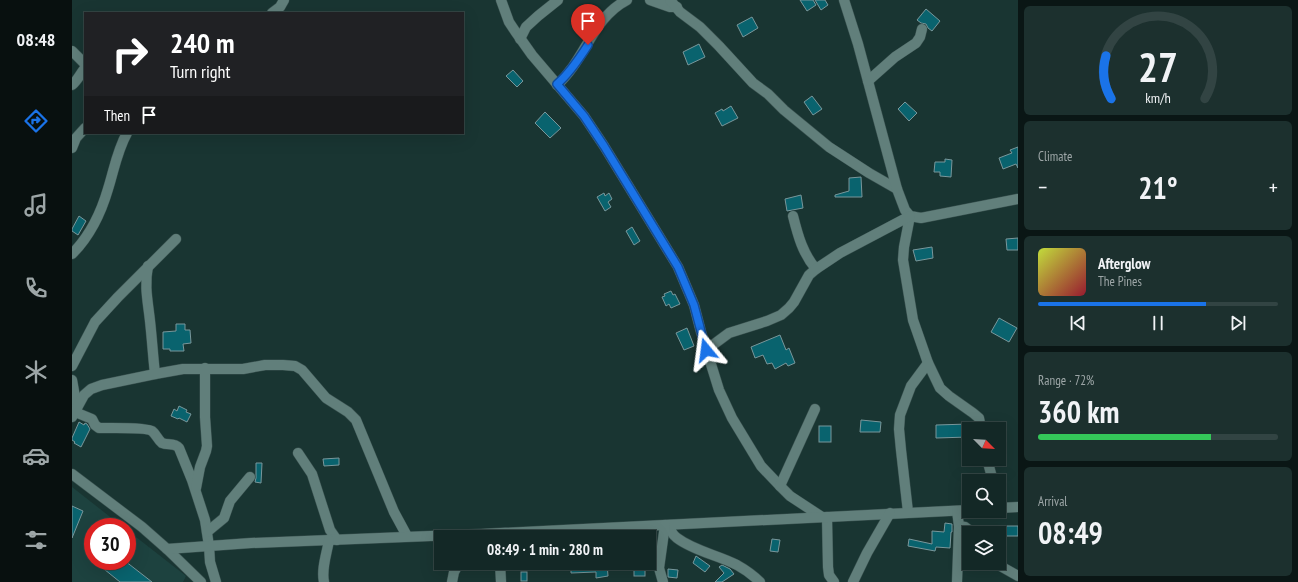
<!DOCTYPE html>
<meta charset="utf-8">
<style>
body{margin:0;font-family:"PT Sans Narrow",sans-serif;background:#1c302e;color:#f1f3f6;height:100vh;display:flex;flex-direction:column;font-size:15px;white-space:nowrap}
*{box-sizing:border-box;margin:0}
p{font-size:13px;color:#9da6a7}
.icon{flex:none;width:22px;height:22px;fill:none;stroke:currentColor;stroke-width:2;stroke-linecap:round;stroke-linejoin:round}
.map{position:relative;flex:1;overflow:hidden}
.drawer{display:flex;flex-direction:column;gap:6px;padding:6px;background:#0a1615;width:280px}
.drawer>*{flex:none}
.banner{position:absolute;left:12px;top:12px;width:380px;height:122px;border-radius:0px;box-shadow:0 4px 16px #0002,0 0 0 1px #324443;background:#202124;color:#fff;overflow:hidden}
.needle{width:26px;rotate:114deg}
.buttons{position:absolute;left:890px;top:422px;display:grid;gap:8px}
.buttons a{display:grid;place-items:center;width:44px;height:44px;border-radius:0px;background:#132826;box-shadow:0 4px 16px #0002,0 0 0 1px #324443;font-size:20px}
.speed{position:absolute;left:12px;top:518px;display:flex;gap:8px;font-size:20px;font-weight:700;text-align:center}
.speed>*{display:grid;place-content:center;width:52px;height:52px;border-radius:50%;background:#132826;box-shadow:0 4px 16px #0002,0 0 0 1px #324443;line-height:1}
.speed .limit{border:6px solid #d22;background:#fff;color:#111}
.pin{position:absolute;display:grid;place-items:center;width:34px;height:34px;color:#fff;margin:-41px -17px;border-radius:50% 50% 50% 0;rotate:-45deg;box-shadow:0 0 4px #0007}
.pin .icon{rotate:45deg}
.me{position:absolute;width:44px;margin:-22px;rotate:344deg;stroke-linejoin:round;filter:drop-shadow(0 0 3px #0008)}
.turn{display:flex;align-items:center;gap:14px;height:84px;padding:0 20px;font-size:18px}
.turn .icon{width:52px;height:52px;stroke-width:2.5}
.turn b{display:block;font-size:28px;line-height:34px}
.then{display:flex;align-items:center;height:38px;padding:0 20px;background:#0003;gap:8px;font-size:15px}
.big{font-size:30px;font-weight:700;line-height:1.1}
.drawer .tile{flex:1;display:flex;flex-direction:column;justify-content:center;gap:6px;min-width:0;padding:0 14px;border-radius:6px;background:#1c302e}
.drawer .dial{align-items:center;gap:0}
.dial svg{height:104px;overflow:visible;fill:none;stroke:#324443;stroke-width:7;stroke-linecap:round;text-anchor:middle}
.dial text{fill:#f1f3f6;stroke:none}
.song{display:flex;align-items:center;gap:12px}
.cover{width:48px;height:48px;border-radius:6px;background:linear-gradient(135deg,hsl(70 70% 55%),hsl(350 70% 35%))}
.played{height:4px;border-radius:2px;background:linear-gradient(90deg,#1a73e8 70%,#324443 70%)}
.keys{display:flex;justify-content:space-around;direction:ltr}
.heat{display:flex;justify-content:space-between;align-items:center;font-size:22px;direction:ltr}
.charge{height:6px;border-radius:3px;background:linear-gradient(90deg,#34c759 72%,#324443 0)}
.trip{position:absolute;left:362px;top:530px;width:222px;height:40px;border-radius:0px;background:#132826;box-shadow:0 4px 16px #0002,0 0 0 1px #324443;font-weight:700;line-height:40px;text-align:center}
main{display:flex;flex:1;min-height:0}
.menu{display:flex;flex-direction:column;width:72px;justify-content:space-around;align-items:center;background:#08100f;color:#9da6a7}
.menu .icon{width:28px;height:28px}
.menu .selected{color:#1a73e8}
.menu b{font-size:18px;color:#f1f3f6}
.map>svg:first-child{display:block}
.built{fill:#1d423f}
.building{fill:#09636e;stroke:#79979b}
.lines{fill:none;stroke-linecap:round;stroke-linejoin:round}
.minor-casing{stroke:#3a5250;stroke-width:11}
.minor{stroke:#617f7b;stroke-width:10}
.route-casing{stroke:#114b97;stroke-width:10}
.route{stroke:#1a73e8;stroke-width:7}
</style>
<main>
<nav class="menu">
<b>08:48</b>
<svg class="icon selected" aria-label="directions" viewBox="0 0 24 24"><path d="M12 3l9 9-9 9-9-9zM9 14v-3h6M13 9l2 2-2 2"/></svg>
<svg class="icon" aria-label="music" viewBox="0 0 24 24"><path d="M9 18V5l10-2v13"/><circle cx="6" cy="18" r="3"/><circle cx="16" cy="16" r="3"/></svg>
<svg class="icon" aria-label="phone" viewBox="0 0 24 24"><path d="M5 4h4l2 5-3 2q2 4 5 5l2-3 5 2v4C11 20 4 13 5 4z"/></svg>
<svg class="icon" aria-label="climate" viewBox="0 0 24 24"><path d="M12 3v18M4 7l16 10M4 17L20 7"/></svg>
<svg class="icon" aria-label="car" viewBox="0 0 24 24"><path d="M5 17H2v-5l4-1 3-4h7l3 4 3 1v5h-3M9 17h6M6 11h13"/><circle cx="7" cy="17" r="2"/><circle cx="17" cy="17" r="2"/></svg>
<svg class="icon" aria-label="filters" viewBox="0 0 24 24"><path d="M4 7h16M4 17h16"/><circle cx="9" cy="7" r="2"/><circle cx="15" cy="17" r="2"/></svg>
</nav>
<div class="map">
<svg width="946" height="582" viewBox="0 0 946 582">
<rect width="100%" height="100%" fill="#193532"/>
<path class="built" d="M 0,487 L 51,527 L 21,527 L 21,561 L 55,561 L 55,530 L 114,576 L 111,582 L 0,582 Z"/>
<g class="building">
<path d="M 728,0 L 741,0 L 744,5 L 735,11 Z"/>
<path d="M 743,0 L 753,0 L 756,5 L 749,10 Z"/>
<path d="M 854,9 L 868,21 L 860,31 L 856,28 L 854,24 L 849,23 L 845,20 Z"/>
<path d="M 680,17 L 686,28 L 671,37 L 665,25 Z"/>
<path d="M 627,44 L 633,57 L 616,65 L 611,52 Z"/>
<path d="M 441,70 L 451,81 L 445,87 L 434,76 Z"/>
<path d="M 740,96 L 750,109 L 741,115 L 732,102 Z"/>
<path d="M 833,102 L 845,113 L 837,121 L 826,109 Z"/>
<path d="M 659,106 L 666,118 L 650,126 L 643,113 L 650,109 L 651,111 Z"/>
<path d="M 473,112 L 489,128 L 478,138 L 463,123 Z"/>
<path d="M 946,147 L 946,168 L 944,164 L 931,169 L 927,158 L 940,153 L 938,150 Z"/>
<path d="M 873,159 L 880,160 L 879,177 L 868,176 L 868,172 L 862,172 L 863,162 L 873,162 Z"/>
<path d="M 789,177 L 790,197 L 763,197 L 763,195 L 777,191 L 777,178 Z"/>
<path d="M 532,193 L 533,196 L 537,193 L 540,199 L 536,202 L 539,207 L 533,211 L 525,197 Z"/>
<path d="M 729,195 L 731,208 L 715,211 L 713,199 Z"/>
<path d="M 7,216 L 14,221 L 6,235 L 0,231 L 0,229 Z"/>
<path d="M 560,227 L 568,241 L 562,245 L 554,231 Z"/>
<path d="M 946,238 L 946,250 L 935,250 L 934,239 Z"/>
<path d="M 860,247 L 861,258 L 844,261 L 841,250 Z"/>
<path d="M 599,291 L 601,295 L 603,294 L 608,304 L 599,308 L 597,304 L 594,306 L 590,297 L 593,296 L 592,294 Z"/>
<path d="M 927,318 L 945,328 L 937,342 L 919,332 Z"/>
<path d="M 104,324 L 113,324 L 113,330 L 118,330 L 119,343 L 111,344 L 112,351 L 98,351 L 98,349 L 91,349 L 91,332 L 104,331 Z"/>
<path d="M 615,328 L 622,346 L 612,350 L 604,333 Z"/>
<path d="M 708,335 L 714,350 L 717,348 L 723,363 L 716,366 L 714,363 L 703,369 L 700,363 L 695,364 L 691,355 L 683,358 L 679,347 Z"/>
<path d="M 107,406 L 115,410 L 114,412 L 119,414 L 115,422 L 107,418 L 106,419 L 99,416 L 102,409 L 105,411 Z"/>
<path d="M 789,420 L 809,422 L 808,432 L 788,432 Z"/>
<path d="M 7,422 L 12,425 L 13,423 L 15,424 L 18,429 L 9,447 L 2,443 L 3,442 L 0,440 L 0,438 Z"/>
<path d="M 897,424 L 897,437 L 864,438 L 864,425 Z"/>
<rect x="747" y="426" width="12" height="16"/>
<path d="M 267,458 L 267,465 L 252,466 L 251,459 Z"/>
<path d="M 184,463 L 190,463 L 189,483 L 183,482 L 184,478 Z"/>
<path d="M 0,506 L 11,511 L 0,538 Z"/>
<path d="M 873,523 L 880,524 L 880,532 L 879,532 L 878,548 L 864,547 L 863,551 L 836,546 L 837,539 L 860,544 L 860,531 L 872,532 Z"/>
<rect x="931" y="526" width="15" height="10"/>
<path d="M 700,539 L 708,540 L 706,552 L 698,551 Z"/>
<path d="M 624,556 L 638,566 L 633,572 L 621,563 Z"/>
<path d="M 30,561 L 53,561 L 80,582 L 48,582 L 27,565 Z"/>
<path d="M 499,563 L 535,563 L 536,576 L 524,578 L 524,572 L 499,573 Z"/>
<path d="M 650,565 L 658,569 L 662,574 L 650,582 L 643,582 L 652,573 L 647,567 Z"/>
<rect x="562" y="568" width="11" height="8"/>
<path d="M 596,569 L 606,570 L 605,578 L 596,577 Z"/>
<rect x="449" y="572" width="6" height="9"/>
</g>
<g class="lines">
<defs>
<g id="minor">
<path d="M 429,0 L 437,22 L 443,31 L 460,55 L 512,116 L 532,146 L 606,267 L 622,305 L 629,332 L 647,390 L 660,418 L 689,466 L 708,486 L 718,496 L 750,517"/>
<path d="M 578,0 L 598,7 L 605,7"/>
<path d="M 598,0 L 608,12 L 628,27 L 647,46 L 681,83 L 696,94 L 712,110 L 757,147 L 797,173 L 825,189"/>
<path d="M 772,0 L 786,44 L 825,189 L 833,210 L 838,216 L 849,218 L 946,199"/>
<path d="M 200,13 L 208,7 L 212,0"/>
<path d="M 448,39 L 454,27 L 466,16 L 486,0"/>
<path d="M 0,51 L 13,64"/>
<path d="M 796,81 L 823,57 L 844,43 L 848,37 L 850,29"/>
<path d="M 0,85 C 6,80 8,74 13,68"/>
<path d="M 485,85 C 514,59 520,18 555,0"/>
<path d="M 0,148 L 4,138 L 13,128"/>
<path d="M 721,216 C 726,236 731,254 744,269"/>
<path d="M 838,216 L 832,247 L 831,260 L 841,320 L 856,363 L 868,388 L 877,396 L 901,413 L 907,418 L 909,429"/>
<path d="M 0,254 C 17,237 29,213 36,189 C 42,170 45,151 55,133"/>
<path d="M 76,266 C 72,286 76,302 78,321 C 80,339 81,356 83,374"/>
<path d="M 634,350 L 657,333 L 695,321 L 709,315 L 717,308 L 722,302 L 737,275 L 744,269 L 768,253 L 838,216"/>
<path d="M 0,366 L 23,322 L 46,297 L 104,239"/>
<path d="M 0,380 L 5,408"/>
<path d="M 3,412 L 20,419 L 23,425 L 27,428 C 36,428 75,427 80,431 C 84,434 86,440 90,443 C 96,446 102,442 107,448 L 120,480 L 133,520 L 137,546 L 138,562 L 144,582"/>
<path d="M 0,417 L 12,395 L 19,389 L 30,385 L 83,374 L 111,369 L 171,369 L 193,365 L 211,365 L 223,366 L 230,370 L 254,398 L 276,412 L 284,420 L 322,512 L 335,536"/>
<path d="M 226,453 L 240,474 L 258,530 L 265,540"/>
<path d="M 915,459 L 921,481"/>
<path d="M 0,474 L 70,527 L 95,549 L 129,582"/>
<path d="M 708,486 L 743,409"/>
<path d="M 124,488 L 128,467 L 134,451 L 135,446 L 133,417 L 133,368"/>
<path d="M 927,508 L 946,507"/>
<path d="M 836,512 L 829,450 L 827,429 L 828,415 L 839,386 L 856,363"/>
<path d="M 755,517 L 756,567 L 757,575 L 762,582"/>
<path d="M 598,525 C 598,530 601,535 605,538 C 622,551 646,555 665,565 C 674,570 681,575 688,582"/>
<path d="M 887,526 L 893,527 L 901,533"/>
<path d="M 135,532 L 152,518 L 158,501 L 178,477"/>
<path d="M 95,549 L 179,543 L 409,534 L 897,510"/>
<path d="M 428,563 L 429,582"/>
<path d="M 923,563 L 946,576"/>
<path d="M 252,582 C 249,569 255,553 257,540"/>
<path d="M 380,582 L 382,572 L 387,563"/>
<path d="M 591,582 L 587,568 L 593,525"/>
<path d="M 781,582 L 795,553 L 818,513"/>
<path d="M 885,582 L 887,526 L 885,511"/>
</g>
</defs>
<use href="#minor" class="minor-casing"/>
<use href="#minor" class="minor"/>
</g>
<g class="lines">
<defs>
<path id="route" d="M 516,45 C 507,59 497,74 485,84 L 512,116 L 532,146 L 606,267 L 622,305 L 634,350"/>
</defs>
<use href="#route" class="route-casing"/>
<use href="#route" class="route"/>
</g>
</svg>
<div class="buttons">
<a><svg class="needle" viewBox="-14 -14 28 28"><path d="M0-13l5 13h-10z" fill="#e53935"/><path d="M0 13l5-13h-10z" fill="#9da6a7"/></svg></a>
<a><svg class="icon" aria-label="search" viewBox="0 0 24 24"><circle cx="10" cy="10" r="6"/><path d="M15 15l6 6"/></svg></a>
<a><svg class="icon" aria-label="layers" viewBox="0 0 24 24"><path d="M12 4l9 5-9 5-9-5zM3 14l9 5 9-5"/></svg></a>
</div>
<div class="speed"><div class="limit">30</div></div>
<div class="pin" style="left:516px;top:45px;background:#d93025"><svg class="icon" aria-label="arrive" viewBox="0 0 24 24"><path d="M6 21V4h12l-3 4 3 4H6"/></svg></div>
<svg class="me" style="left:634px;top:350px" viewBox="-20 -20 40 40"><path d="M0-17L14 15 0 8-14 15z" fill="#1a73e8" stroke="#fff" stroke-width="4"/></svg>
<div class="trip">08:49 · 1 min · 280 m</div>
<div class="banner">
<div class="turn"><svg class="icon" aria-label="right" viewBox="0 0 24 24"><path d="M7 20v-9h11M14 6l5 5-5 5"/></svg><div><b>240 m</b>Turn right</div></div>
<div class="then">Then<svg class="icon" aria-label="arrive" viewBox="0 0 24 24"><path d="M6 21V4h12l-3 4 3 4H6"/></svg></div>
</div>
</div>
<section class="drawer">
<div class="tile dial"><svg viewBox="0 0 100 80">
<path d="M14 69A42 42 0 1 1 86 69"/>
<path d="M14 69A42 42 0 0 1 10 36" stroke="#1a73e8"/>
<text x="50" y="56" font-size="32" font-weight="700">27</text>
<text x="50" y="72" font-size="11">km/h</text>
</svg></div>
<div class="tile"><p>Climate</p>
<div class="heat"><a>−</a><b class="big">21°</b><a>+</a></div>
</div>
<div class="tile">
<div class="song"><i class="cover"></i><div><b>Afterglow</b><p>The Pines</p></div></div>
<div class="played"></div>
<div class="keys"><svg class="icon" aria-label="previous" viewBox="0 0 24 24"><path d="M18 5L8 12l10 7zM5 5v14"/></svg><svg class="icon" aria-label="pause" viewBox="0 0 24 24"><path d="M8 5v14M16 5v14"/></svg><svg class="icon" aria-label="next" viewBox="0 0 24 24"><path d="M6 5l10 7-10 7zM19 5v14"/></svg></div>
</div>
<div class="tile"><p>Range · 72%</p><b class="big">360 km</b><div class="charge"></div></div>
<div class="tile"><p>Arrival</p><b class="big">08:49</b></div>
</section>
</main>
